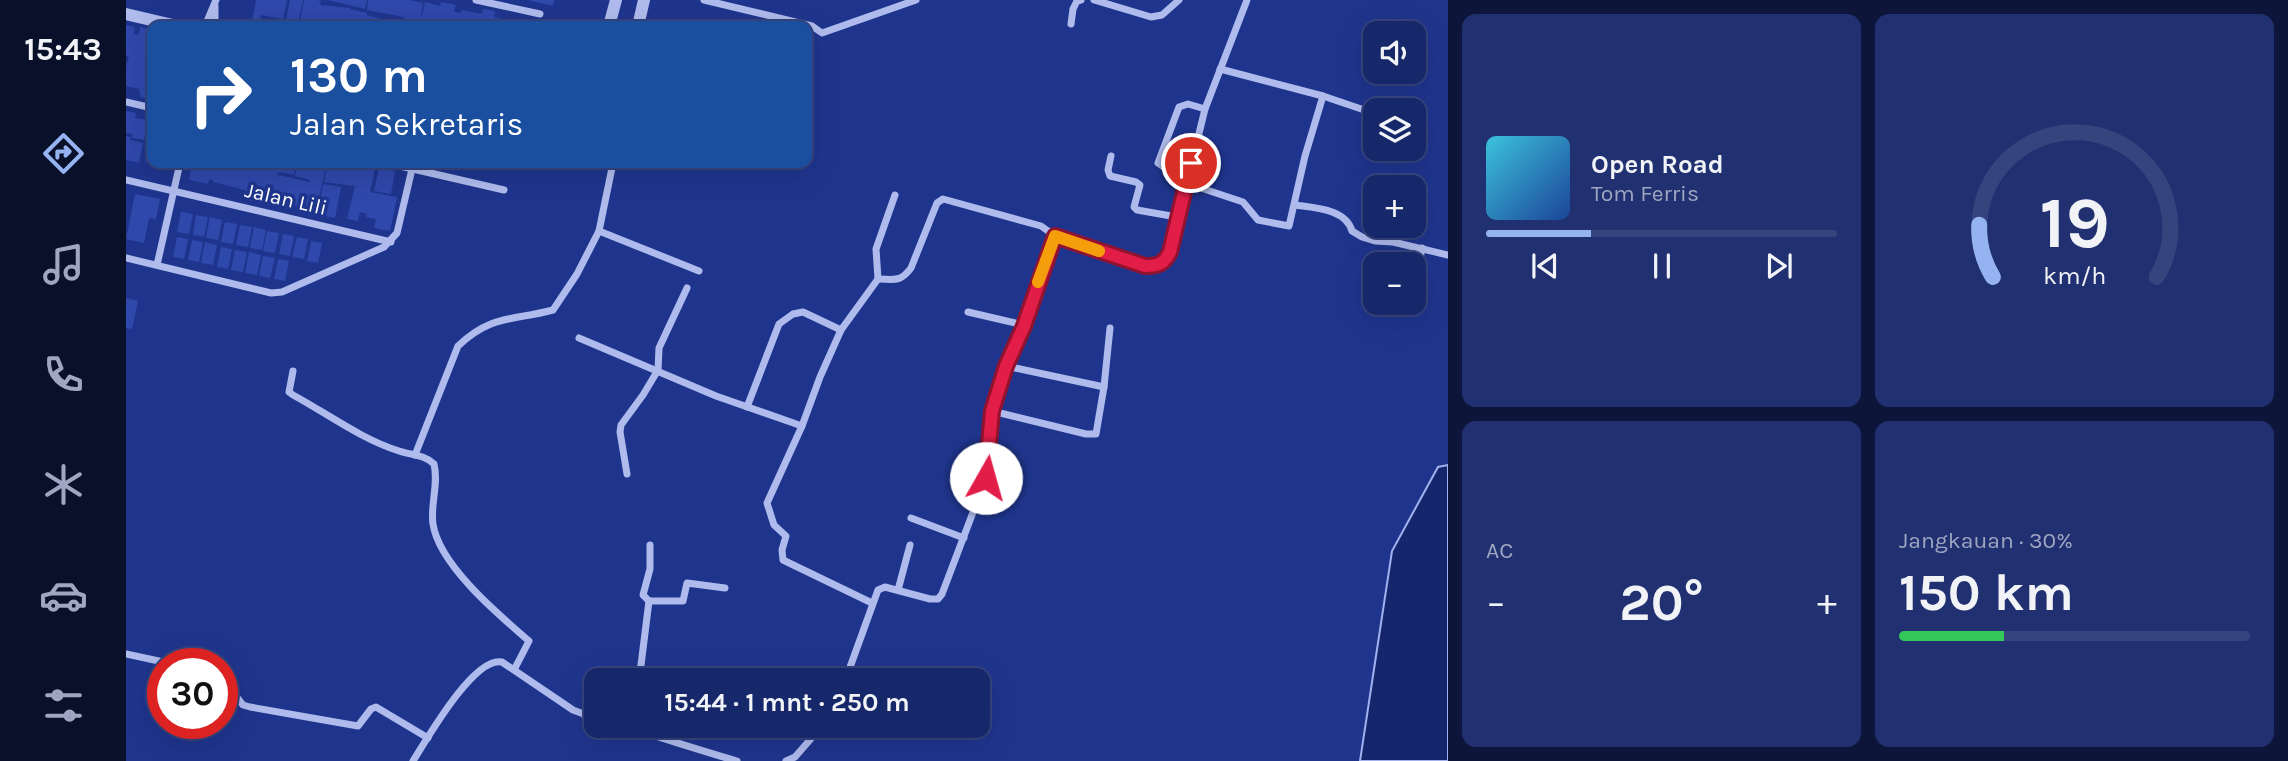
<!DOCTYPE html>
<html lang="id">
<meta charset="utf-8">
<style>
body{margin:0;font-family:Karla,sans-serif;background:#203070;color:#f1f3f6;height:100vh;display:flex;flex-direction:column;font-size:26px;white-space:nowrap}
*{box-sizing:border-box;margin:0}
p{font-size:23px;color:#9ea6c1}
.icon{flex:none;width:38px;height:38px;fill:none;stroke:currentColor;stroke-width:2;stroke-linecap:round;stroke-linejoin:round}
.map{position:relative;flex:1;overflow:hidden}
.panel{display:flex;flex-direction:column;gap:14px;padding:14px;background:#0d163a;width:840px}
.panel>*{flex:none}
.guide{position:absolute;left:21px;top:21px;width:665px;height:147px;border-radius:14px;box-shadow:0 7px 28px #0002,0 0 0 2px #36447e;background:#1a4fa0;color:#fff;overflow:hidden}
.controls{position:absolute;left:1237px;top:21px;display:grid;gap:14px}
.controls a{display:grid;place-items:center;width:63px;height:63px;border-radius:14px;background:#17286a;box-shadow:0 7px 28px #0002,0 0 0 2px #36447e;font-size:35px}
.speed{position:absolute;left:21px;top:648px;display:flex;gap:14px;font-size:35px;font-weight:700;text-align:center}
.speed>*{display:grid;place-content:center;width:91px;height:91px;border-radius:50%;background:#17286a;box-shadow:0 7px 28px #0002,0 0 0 2px #36447e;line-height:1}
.speed .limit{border:10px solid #d22;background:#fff;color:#111}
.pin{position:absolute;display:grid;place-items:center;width:60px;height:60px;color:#fff;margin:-30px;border:4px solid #fff;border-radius:50%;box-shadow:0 2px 7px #0007}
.me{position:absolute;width:77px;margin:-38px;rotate:7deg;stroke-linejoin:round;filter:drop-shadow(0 0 5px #0008)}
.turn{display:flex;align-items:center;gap:24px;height:147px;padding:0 28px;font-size:32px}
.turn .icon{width:91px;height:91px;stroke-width:2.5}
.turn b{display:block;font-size:49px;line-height:60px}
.big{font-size:52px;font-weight:700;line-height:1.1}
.panel .card{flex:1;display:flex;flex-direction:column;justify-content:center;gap:10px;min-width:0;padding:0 24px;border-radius:14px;background:#203070}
.panel .dial{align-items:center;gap:0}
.dial svg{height:182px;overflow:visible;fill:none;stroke:#36447e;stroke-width:7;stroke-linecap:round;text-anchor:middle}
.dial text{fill:#f1f3f6;stroke:none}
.song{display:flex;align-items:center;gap:21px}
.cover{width:84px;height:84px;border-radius:10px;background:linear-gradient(135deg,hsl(190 70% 55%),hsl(220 70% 35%))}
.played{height:7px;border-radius:4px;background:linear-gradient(90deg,#95b2f1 30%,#36447e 30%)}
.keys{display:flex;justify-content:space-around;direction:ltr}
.heat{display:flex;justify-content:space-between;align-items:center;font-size:38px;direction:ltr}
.charge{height:10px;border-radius:5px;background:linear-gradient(90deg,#34c759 30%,#36447e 0)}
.panel .tiles{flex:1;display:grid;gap:14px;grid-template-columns:repeat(2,1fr)}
.trip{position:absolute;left:458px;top:668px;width:406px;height:70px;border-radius:14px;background:#17286a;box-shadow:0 7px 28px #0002,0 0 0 2px #36447e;font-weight:700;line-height:70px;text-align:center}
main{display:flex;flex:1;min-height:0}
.dock{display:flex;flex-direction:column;width:126px;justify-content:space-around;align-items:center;background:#09102a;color:#9ea6c1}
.dock .icon{width:49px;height:49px}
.dock .selected{color:#95b2f1}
.dock b{font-size:32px;color:#f1f3f6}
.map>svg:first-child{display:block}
.water{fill:#16266c;stroke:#a1b2ee;stroke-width:2}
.building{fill:#2f48ab}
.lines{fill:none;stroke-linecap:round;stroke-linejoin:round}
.minor{stroke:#aebbec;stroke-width:7}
.tertiary{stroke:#aebbec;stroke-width:12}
.route-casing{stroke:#92132f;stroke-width:18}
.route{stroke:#e11d48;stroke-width:12}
.slow{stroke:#f59e0b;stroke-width:12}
.labels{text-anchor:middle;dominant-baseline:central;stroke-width:7;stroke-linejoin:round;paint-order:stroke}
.street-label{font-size:21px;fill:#fff;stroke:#1f358d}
</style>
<main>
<nav class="dock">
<b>15:43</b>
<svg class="icon selected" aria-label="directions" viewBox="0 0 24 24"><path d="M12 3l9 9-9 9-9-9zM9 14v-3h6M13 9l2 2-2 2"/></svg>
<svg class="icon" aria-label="music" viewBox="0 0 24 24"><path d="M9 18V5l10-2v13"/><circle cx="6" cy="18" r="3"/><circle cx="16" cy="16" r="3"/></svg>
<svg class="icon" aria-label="phone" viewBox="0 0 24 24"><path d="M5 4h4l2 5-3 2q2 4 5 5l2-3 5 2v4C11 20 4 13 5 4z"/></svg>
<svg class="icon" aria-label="climate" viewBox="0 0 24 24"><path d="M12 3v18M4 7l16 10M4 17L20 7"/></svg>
<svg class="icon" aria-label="car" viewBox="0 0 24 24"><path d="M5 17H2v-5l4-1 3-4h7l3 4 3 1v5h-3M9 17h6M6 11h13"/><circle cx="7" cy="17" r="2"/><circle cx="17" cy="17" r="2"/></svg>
<svg class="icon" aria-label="filters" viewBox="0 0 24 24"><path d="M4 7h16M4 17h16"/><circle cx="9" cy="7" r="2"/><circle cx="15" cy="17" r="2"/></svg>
</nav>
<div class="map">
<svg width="1322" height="761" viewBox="0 0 1322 761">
<rect width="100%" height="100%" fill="#1f358d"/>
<path class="water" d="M 1322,465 L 1322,761 L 1234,761 L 1266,551 L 1312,467 Z"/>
<g class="building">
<path d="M 130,0 L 161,0 L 157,19 L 135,15 L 133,26 L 125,26 Z"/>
<path d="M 164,0 L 177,0 L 172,23 L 160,21 Z"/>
<path d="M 178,0 L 191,0 L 195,1 L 194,5 L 224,8 L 223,17 L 224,9 L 241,13 L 241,15 L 255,19 L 253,26 L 173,26 Z"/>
<path d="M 202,0 L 241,0 L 239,9 Z"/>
<path d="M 242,0 L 283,0 L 297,3 L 294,24 L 299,2 L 314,6 L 315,2 L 330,5 L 328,12 L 335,13 L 335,10 L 356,14 L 357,9 L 369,11 L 368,17 L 404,26 L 310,26 L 312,11 L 310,21 L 307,20 L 306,26 L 276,26 L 278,17 L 241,10 Z"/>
<path d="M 402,0 L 428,0 L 427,6 Z"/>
<path d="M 259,19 L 276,23 L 275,26 L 258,26 Z"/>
<path d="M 0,25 L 9,27 L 8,34 L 13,35 L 14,27 L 26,30 L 25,99 L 14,97 L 13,89 L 0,86 L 0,66 L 3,57 L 0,56 Z"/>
<path d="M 0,111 L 10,113 L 9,118 L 22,120 L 18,140 L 6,138 L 7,134 L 0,133 Z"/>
<path d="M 0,136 L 5,137 L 4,140 L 17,143 L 13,163 L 0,160 Z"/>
<path d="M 22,144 L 26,145 L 26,163 L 19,162 Z"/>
<path d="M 66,163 L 90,163 L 90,166 L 105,170 L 107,163 L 171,163 L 168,175 L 152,172 L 151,179 L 153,175 L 184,182 L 184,180 L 169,176 L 172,163 L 201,163 L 190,210 L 185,209 L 183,215 L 171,211 L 172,206 L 164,205 L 163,210 L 117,199 L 119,190 L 87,182 L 87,180 L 83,179 L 82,184 L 63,180 Z"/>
<path d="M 202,163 L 221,163 L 249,169 L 244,192 L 271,197 L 264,231 L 248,228 L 250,219 L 240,217 L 241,214 L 234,212 L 232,221 L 221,219 L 229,186 L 198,182 Z"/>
<path d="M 253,168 L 269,171 L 265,194 L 248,191 Z"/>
<path d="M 197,184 L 215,187 L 209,218 L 198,216 L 200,206 L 193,205 Z"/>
<path d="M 9,194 L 34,199 L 30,219 L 23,218 L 18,243 L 0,239 Z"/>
<path d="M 55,212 L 67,214 L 63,234 L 51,232 Z"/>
<path d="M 70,215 L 82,217 L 78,237 L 67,235 Z"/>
<path d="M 84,217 L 96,220 L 92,240 L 80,238 Z"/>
<path d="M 99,222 L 111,224 L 107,244 L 95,242 Z"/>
<path d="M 114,225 L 126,227 L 122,247 L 110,245 Z"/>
<path d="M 128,227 L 140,230 L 136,250 L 124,248 Z"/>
<path d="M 141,231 L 153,233 L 149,253 L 137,251 Z"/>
<path d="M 157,234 L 168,236 L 164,256 L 153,254 Z"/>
<path d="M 51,237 L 62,239 L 58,259 L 47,257 Z"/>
<path d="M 171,237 L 182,239 L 178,259 L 166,257 Z"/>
<path d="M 66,240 L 77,242 L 73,262 L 62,260 Z"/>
<path d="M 185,241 L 196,243 L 192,263 L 181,261 Z"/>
<path d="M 79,242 L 91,245 L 87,265 L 75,263 Z"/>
<path d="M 95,247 L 106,249 L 102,269 L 91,267 Z"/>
<path d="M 109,250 L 121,252 L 117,272 L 105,270 Z"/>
<path d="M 123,252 L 135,255 L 131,275 L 119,273 Z"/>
<path d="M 137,256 L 149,258 L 144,278 L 133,276 Z"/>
<path d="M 152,259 L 163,261 L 159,281 L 148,279 Z"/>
<path d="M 0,298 L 12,301 L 6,329 L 0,328 Z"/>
</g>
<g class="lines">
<g class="minor">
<path d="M 350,0 L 414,14"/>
<path d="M 578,0 L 686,26 L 696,33 L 790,0"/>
<path d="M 968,0 L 1025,17 L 1036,15 L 1053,0"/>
<path d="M 945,24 L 947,9 L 951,1 L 955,0"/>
<path d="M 79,26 L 90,0"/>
<path d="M 89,26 L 89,6"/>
<path d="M 1094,69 L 1197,96 L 1250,114"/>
<path d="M 0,102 L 26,108"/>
<path d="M 1079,109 L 1062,104 L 1053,107 L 1032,163 L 1060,183 L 1117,202 L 1132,220 L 1163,226 L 1179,156 L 1197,96"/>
<path d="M 985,156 L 982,170 L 984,176 L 1010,182 L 1014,185 L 1008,207 L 1011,210 L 1051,217"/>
<path d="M 261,163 L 378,190"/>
<path d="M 487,163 L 473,231 L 573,271"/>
<path d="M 0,180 L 265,242"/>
<path d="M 1169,205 C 1189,208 1220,209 1226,231 L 1236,237 L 1249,241 L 1267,242 L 1322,255"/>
<path d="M 0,258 L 145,293 L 156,292 L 258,247 L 271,233 L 286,169"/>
<path d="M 31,265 L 54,163"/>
<path d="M 1294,273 L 1293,264 L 1296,248"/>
<path d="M 752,279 C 768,279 774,283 785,268 L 811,203 L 817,199 L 915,226 L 929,236 L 1019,266 C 1032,266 1038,264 1044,252 L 1079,109 L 1121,0"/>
<path d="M 842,312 L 898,325"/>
<path d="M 453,338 L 590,396 L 676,426"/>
<path d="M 880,366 L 978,387"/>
<path d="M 167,371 L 163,392 L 167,395 C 202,414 235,439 273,451 C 285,455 299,455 308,464 C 313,484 304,505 307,524 C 313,565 373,615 403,641 L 388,670"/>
<path d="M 621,407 L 653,324 L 667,314 L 677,312 L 715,330"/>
<path d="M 866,411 L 960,434 L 970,434 L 978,387 L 984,328"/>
<path d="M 289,455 L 332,346 C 366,314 386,321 427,310 L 451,274 L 473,231"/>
<path d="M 501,474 L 494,432 L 495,425 L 517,395 L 532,370 L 533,348 L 561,288"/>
<path d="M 785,518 L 838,538"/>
<path d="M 772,590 L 784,545"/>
<path d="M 523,601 L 557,601 L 561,583 L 599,588"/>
<path d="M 746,603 L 657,560 L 656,550 L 660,536 L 648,525 L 641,503 L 676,426 L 694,377 L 715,330 L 752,279 L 750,249 L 769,195"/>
<path d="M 0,654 L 42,663"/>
<path d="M 96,679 L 117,705 L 124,707 L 232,726 L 245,709 L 250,707 L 302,738"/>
<path d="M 513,681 L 523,601 L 517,595 L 524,569 L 524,545"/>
<path d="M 719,681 L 752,590 L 759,587 L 804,599 L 812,599 L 816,594 L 860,478 L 866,411 L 880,366 L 898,325 L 929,236"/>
<path d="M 459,716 L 467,680 L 472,677 L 489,681"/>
<path d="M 496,726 C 534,737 572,750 611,761"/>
<path d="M 287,761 C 301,739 348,656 376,662 L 447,710 L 471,719"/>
<path d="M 660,761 L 669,757 L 696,726"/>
</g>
<g class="tertiary">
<path d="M 0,14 L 51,26"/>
<path d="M 483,26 L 490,0"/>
<path d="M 512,26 L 518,0"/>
</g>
</g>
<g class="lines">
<defs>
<path id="route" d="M 860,478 L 866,411 L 880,366 L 898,326 L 929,236 L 1019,266 C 1032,266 1038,264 1044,252 L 1065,163"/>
</defs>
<use href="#route" class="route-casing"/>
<use href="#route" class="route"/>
<path class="slow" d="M 912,282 L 929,236 L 973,251"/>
</g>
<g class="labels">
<g class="street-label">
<text transform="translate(160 199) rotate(13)">Jalan Lili</text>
</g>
</g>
</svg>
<div class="controls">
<a><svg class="icon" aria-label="sound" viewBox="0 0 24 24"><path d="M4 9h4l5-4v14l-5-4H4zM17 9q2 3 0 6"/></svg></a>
<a><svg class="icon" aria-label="layers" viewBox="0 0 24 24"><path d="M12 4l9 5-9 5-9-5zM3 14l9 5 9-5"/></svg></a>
<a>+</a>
<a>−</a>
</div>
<div class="speed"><div class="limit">30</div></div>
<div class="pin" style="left:1065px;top:163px;background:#d93025"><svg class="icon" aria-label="arrive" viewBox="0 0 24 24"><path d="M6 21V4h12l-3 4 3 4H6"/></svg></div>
<svg class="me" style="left:860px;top:478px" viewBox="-20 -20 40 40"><circle r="19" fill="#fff"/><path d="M0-13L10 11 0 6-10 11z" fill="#e11d48"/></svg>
<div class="trip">15:44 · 1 mnt · 250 m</div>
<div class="guide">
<div class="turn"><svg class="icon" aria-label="right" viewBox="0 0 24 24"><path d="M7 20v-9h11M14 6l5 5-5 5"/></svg><div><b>130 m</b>Jalan Sekretaris</div></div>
</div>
</div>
<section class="panel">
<div class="tiles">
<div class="card">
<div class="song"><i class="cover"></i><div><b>Open Road</b><p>Tom Ferris</p></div></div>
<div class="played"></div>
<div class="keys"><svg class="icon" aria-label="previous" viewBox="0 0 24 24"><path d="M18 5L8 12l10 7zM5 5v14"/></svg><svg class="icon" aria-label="pause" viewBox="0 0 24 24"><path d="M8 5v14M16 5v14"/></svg><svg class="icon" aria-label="next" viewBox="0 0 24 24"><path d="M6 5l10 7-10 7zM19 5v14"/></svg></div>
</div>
<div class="card dial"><svg viewBox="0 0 100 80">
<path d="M14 69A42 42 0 1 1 86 69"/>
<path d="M14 69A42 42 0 0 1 8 46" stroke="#95b2f1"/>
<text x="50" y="56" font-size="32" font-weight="700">19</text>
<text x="50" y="72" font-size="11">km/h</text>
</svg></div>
<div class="card"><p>AC</p>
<div class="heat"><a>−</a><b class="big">20°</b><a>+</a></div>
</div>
<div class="card"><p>Jangkauan · 30%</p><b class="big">150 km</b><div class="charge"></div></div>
</div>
</section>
</main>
